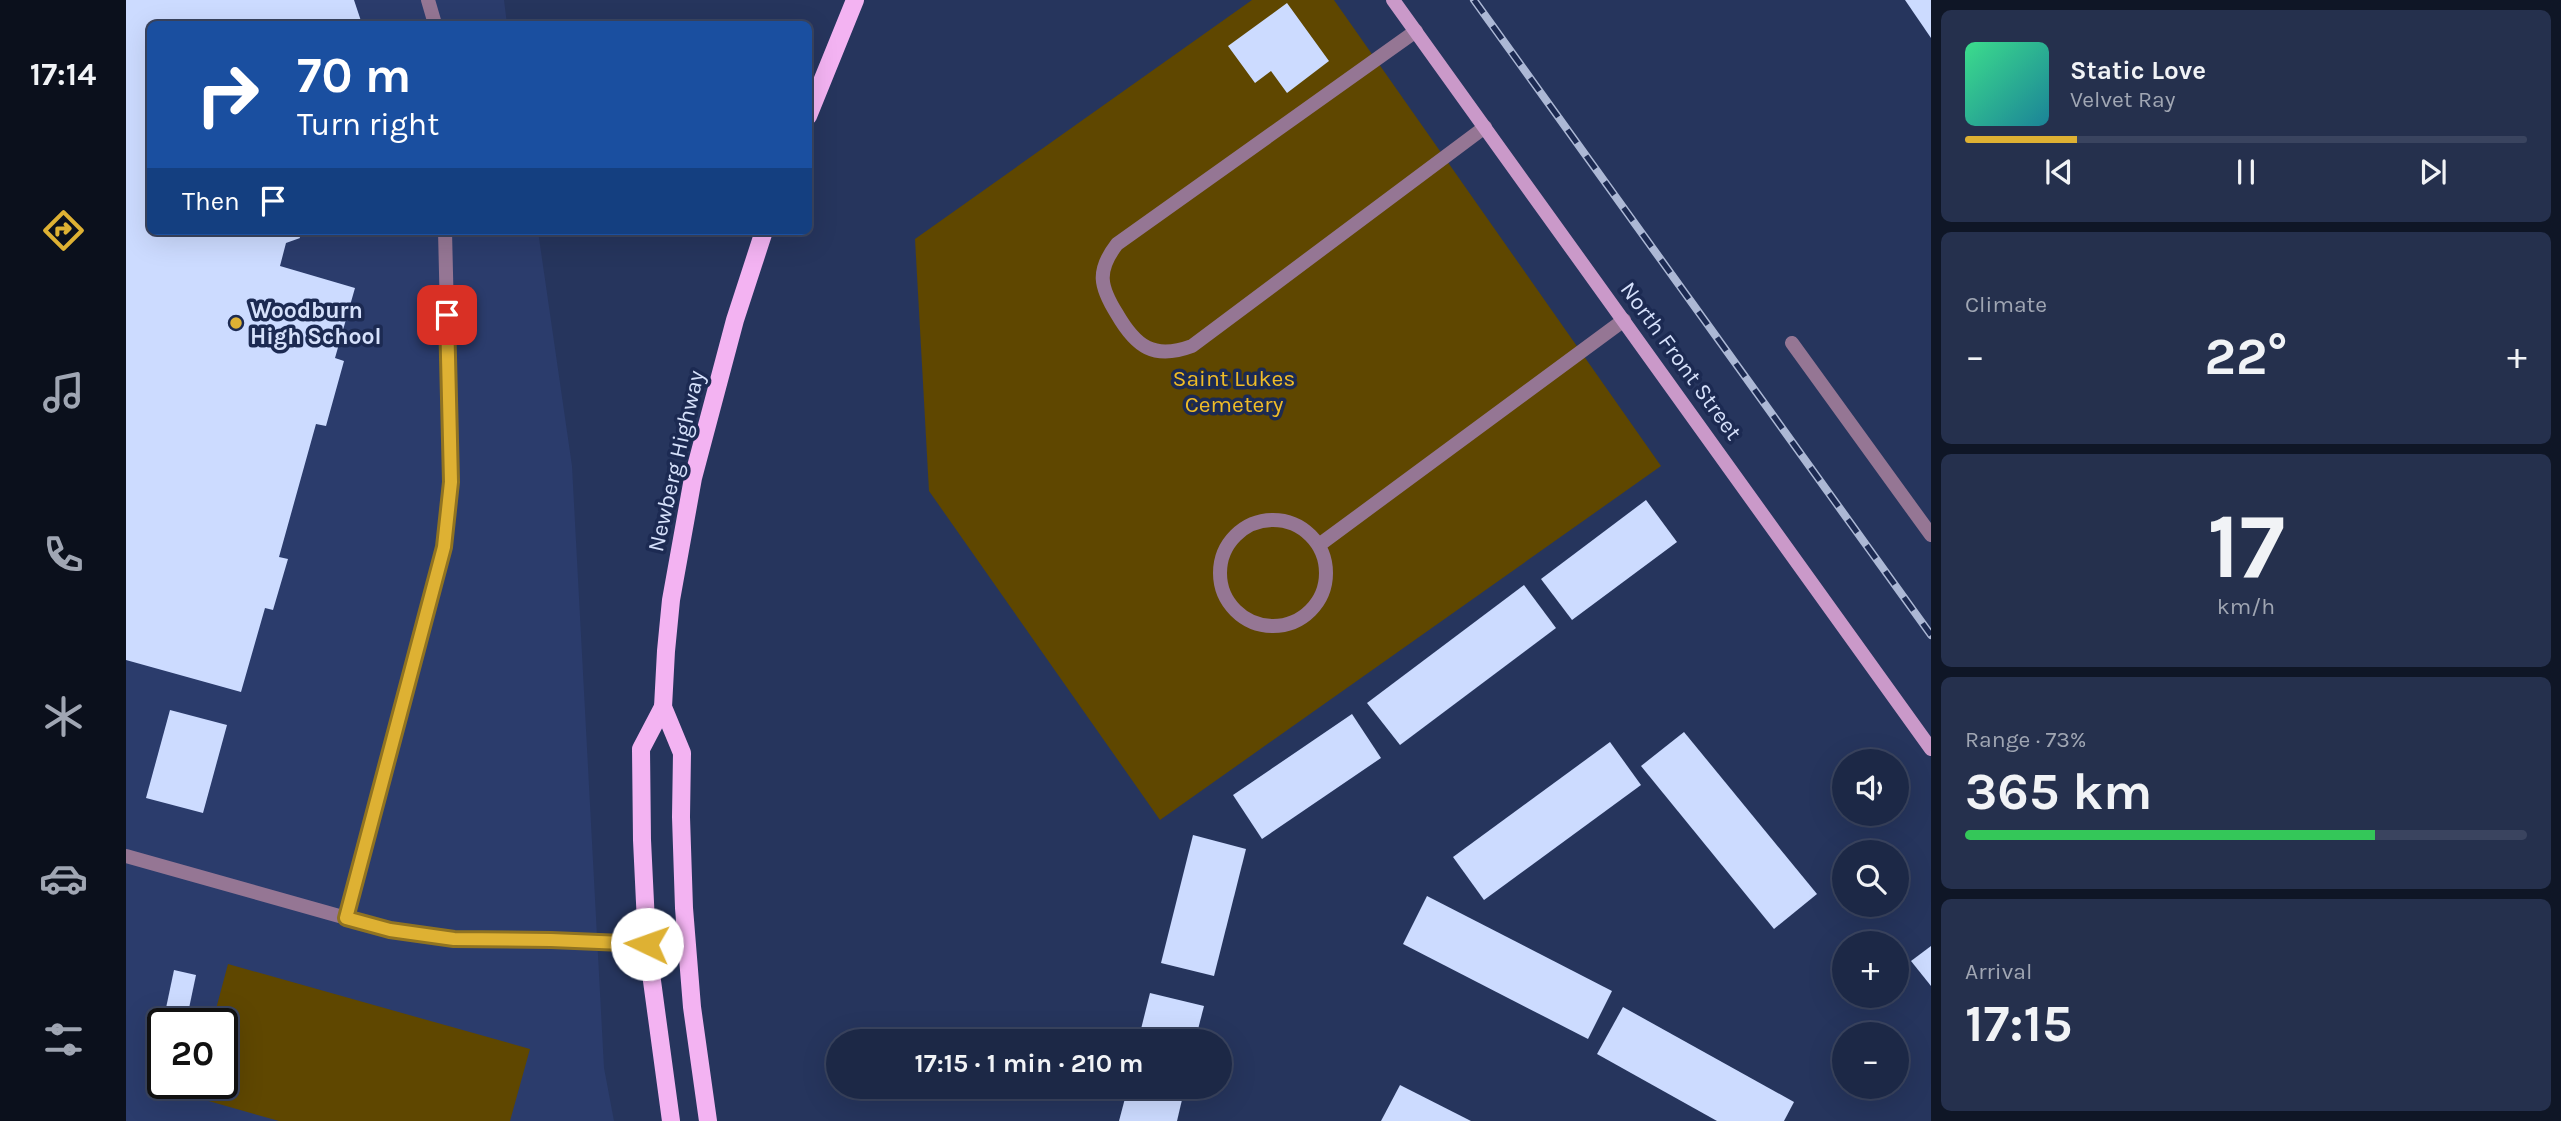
<!DOCTYPE html>
<meta charset="utf-8">
<style>
body{margin:0;font-family:Karla,sans-serif;background:#25304d;color:#f1f3f6;height:100vh;display:flex;flex-direction:column;font-size:26px;white-space:nowrap}
*{box-sizing:border-box;margin:0}
p{font-size:23px;color:#a0a6b3}
.icon{flex:none;width:38px;height:38px;fill:none;stroke:currentColor;stroke-width:2;stroke-linecap:round;stroke-linejoin:round}
.map{position:relative;flex:1;overflow:hidden}
.drawer{display:flex;flex-direction:column;gap:10px;padding:10px;background:#0f1626;width:630px}
.drawer>*{flex:none}
.hud{position:absolute;left:21px;top:21px;width:665px;height:214px;border-radius:10px;box-shadow:0 7px 28px #0002,0 0 0 2px #3a445f;background:#1a4fa0;color:#fff;overflow:hidden}
.controls{position:absolute;left:1706px;top:749px;display:grid;gap:14px}
.controls a{display:grid;place-items:center;width:77px;height:77px;border-radius:50%;background:#1c2846;box-shadow:0 7px 28px #0002,0 0 0 2px #3a445f;font-size:35px}
.speed{position:absolute;left:21px;top:1008px;display:flex;gap:14px;font-size:35px;font-weight:700;text-align:center}
.speed>*{display:grid;place-content:center;width:91px;height:91px;border-radius:50%;background:#1c2846;box-shadow:0 7px 28px #0002,0 0 0 2px #3a445f;line-height:1}
.speed .limit{border:4px solid #111;border-radius:10px;background:#fff;color:#111}
.pin{position:absolute;display:grid;place-items:center;width:60px;height:60px;color:#fff;margin:-30px;border-radius:14px;box-shadow:0 4px 10px #0006}
.me{position:absolute;width:77px;margin:-38px;rotate:273deg;stroke-linejoin:round;filter:drop-shadow(0 0 5px #0008)}
.turn{display:flex;align-items:center;gap:24px;height:147px;padding:0 35px;font-size:32px}
.turn .icon{width:91px;height:91px;stroke-width:2.5}
.turn b{display:block;font-size:49px;line-height:60px}
.then{display:flex;align-items:center;height:66px;padding:0 35px;background:#0003;gap:14px;font-size:26px}
.big{font-size:52px;font-weight:700;line-height:1.1}
.drawer .widget{flex:1;display:flex;flex-direction:column;justify-content:center;gap:10px;min-width:0;padding:0 24px;border-radius:10px;background:#25304d}
.drawer .dial{align-items:center;gap:0}
.dial b{font-size:91px;line-height:1}
.song{display:flex;align-items:center;gap:21px}
.cover{width:84px;height:84px;border-radius:10px;background:linear-gradient(135deg,hsl(150 70% 55%),hsl(190 70% 35%))}
.played{height:7px;border-radius:4px;background:linear-gradient(90deg,#deb133 20%,#3a445f 20%)}
.keys{display:flex;justify-content:space-around;direction:ltr}
.heat{display:flex;justify-content:space-between;align-items:center;font-size:38px;direction:ltr}
.charge{height:10px;border-radius:5px;background:linear-gradient(90deg,#34c759 73%,#3a445f 0)}
.trip{position:absolute;left:700px;top:1029px;width:406px;height:70px;border-radius:35px;background:#1c2846;box-shadow:0 7px 28px #0002,0 0 0 2px #3a445f;font-weight:700;line-height:70px;text-align:center}
main{display:flex;flex:1;min-height:0}
.tabs{display:flex;flex-direction:column;width:126px;justify-content:space-around;align-items:center;background:#0b101c;color:#a0a6b3}
.tabs .icon{width:49px;height:49px}
.tabs .on{color:#deb133}
.tabs b{font-size:32px;color:#f1f3f6}
.map>svg:first-child{display:block}
.built{fill:#2b3c6c;fill-rule:evenodd}
.green{fill:#5f4700}
.building{fill:#ccdbff}
.lines{fill:none;stroke-linecap:round;stroke-linejoin:round}
.lane{stroke:#957694;stroke-width:14}
.street{stroke:#957694;stroke-width:14}
.secondary{stroke:#ca99c9;stroke-width:14}
.primary{stroke:#f3b3f2;stroke-width:18}
.rail-casing{stroke:#acb8d5;stroke-width:8}
.rail{stroke:#1c2a52;stroke-width:5;stroke-dasharray:16;stroke-linecap:butt}
.route-casing{stroke:#907321;stroke-width:18}
.route{stroke:#deb133;stroke-width:12}
.poi-dot{fill:#deb133;stroke:#1c2a52;stroke-width:2.5}
.labels{text-anchor:middle;dominant-baseline:central;stroke-width:7;stroke-linejoin:round;paint-order:stroke}
.poi-label{font-size:23px;font-weight:bold;fill:#d6e1fb;stroke:#1c2a52;text-anchor:start}
.street-label{font-size:23px;fill:#d6e1fb;stroke:#1c2a52}
.park-label{font-size:23px;fill:#f0bc27;stroke:#1c2a52}
</style>
<main>
<nav class="tabs">
<b>17:14</b>
<svg class="icon on" aria-label="directions" viewBox="0 0 24 24"><path d="M12 3l9 9-9 9-9-9zM9 14v-3h6M13 9l2 2-2 2"/></svg>
<svg class="icon" aria-label="music" viewBox="0 0 24 24"><path d="M9 18V5l10-2v13"/><circle cx="6" cy="18" r="3"/><circle cx="16" cy="16" r="3"/></svg>
<svg class="icon" aria-label="phone" viewBox="0 0 24 24"><path d="M5 4h4l2 5-3 2q2 4 5 5l2-3 5 2v4C11 20 4 13 5 4z"/></svg>
<svg class="icon" aria-label="climate" viewBox="0 0 24 24"><path d="M12 3v18M4 7l16 10M4 17L20 7"/></svg>
<svg class="icon" aria-label="car" viewBox="0 0 24 24"><path d="M5 17H2v-5l4-1 3-4h7l3 4 3 1v5h-3M9 17h6M6 11h13"/><circle cx="7" cy="17" r="2"/><circle cx="17" cy="17" r="2"/></svg>
<svg class="icon" aria-label="filters" viewBox="0 0 24 24"><path d="M4 7h16M4 17h16"/><circle cx="9" cy="7" r="2"/><circle cx="15" cy="17" r="2"/></svg>
</nav>
<div class="map">
<svg width="1805" height="1121" viewBox="0 0 1805 1121">
<rect width="100%" height="100%" fill="#26355d"/>
<path class="built" d="M 0,0 L 378,0 L 381,24 L 24,24 L 24,231 L 412,231 L 446,466 L 478,1068 L 488,1121 L 0,1121 ZM 37,1024 L 96,1024 L 96,1083 L 37,1083 Z"/>
<g class="green">
<path d="M 1126,0 L 1208,0 L 1535,466 L 1034,820 L 803,491 L 789,239 Z"/>
<path d="M 102,964 L 404,1049 L 384,1121 L 153,1121 L 65,1096 L 69,1083 L 96,1083 L 96,1024 L 86,1024 Z"/>
</g>
<g class="building">
<path d="M 0,0 L 228,0 L 236,24 L 24,24 L 24,231 L 172,231 L 174,238 L 160,243 L 154,266 L 229,288 L 209,358 L 218,361 L 200,426 L 190,424 L 153,557 L 162,559 L 147,610 L 139,608 L 115,692 L 0,660 Z"/>
<path d="M 1779,0 L 1805,0 L 1805,38 Z"/>
<path d="M 1161,3 L 1203,61 L 1161,93 L 1145,71 L 1129,83 L 1102,46 Z"/>
<path d="M 1520,500 L 1551,542 L 1446,620 L 1415,579 Z"/>
<path d="M 1398,585 L 1430,628 L 1274,745 L 1241,703 Z"/>
<path d="M 44,710 L 101,725 L 77,813 L 20,798 Z"/>
<path d="M 1226,714 L 1255,758 L 1136,839 L 1107,795 Z"/>
<path d="M 1558,732 L 1691,894 L 1648,929 L 1515,766 Z"/>
<path d="M 1484,742 L 1515,785 L 1358,900 L 1327,857 Z"/>
<path d="M 1067,835 L 1120,849 L 1088,976 L 1035,963 Z"/>
<path d="M 1301,896 L 1486,991 L 1462,1039 L 1277,944 Z"/>
<path d="M 1805,946 L 1805,986 L 1785,961 Z"/>
<path d="M 48,970 L 70,975 L 62,1013 L 40,1008 Z"/>
<path d="M 1024,993 L 1078,1006 L 1069,1041 L 1012,1041 Z"/>
<path d="M 1497,1007 L 1668,1102 L 1658,1121 L 1591,1121 L 1471,1054 Z"/>
<path d="M 1274,1085 L 1345,1121 L 1255,1121 Z"/>
<path d="M 1002,1087 L 1059,1087 L 1051,1121 L 993,1121 Z"/>
</g>
<g class="lines">
<g class="lane">
<path d="M 302,0 L 309,24"/>
<path d="M 1290,31 L 991,244 C 970,271 974,287 991,314 C 1010,347 1028,360 1066,346 L 1359,127"/>
<circle cx="1147" cy="573" r="53"/>
<path d="M 1193,545 L 1498,320"/>
<path d="M 0,856 L 263,930 L 328,939 L 424,939 L 521,944"/>
<path d="M 220,918 L 318,547 L 325,482 L 319,231"/>
</g>
<path class="street" d="M 1666,343 L 1805,535"/>
<path class="secondary" d="M 1267,0 L 1805,749"/>
<g class="primary">
<path d="M 682,116 L 729,0"/>
<path d="M 537,707 L 515,749 L 516,840 L 521,944 L 545,1121"/>
<path d="M 582,1121 L 566,1007 L 558,908 L 555,817 L 556,753 L 537,707 L 540,651 L 545,600 L 567,478 L 609,320 L 638,231"/>
</g>
<defs>
<path id="rail" d="M 1348,0 L 1805,635"/>
</defs>
<use href="#rail" class="rail-casing"/>
<use href="#rail" class="rail"/>
</g>
<g class="lines">
<defs>
<path id="route" d="M 321,315 L 325,482 L 318,547 L 220,918 L 264,930 L 328,939 L 425,940 L 521,944"/>
</defs>
<use href="#route" class="route-casing"/>
<use href="#route" class="route"/>
</g>
<circle class="poi-dot" cx="110" cy="323" r="7"/>
<g class="labels">
<g class="poi-label">
<text x="124" y="310">Woodburn<tspan x="124" dy="26">High School</tspan></text>
</g>
<g class="street-label">
<text transform="translate(1555 361) rotate(54)">North Front Street</text>
<text transform="translate(550 461) rotate(-77)">Newberg Highway</text>
</g>
<g class="park-label">
<text x="1108" y="378">Saint Lukes<tspan x="1108" dy="26">Cemetery</tspan></text>
</g>
</g>
</svg>
<div class="controls">
<a><svg class="icon" aria-label="sound" viewBox="0 0 24 24"><path d="M4 9h4l5-4v14l-5-4H4zM17 9q2 3 0 6"/></svg></a>
<a><svg class="icon" aria-label="search" viewBox="0 0 24 24"><circle cx="10" cy="10" r="6"/><path d="M15 15l6 6"/></svg></a>
<a>+</a>
<a>−</a>
</div>
<div class="speed"><div class="limit">20</div></div>
<div class="pin" style="left:321px;top:315px;background:#d93025"><svg class="icon" aria-label="arrive" viewBox="0 0 24 24"><path d="M6 21V4h12l-3 4 3 4H6"/></svg></div>
<svg class="me" style="left:521px;top:944px" viewBox="-20 -20 40 40"><circle r="19" fill="#fff"/><path d="M0-13L10 11 0 6-10 11z" fill="#deb133"/></svg>
<div class="trip">17:15 · 1 min · 210 m</div>
<div class="hud">
<div class="turn"><svg class="icon" aria-label="right" viewBox="0 0 24 24"><path d="M7 20v-9h11M14 6l5 5-5 5"/></svg><div><b>70 m</b>Turn right</div></div>
<div class="then">Then<svg class="icon" aria-label="arrive" viewBox="0 0 24 24"><path d="M6 21V4h12l-3 4 3 4H6"/></svg></div>
</div>
</div>
<section class="drawer">
<div class="widget">
<div class="song"><i class="cover"></i><div><b>Static Love</b><p>Velvet Ray</p></div></div>
<div class="played"></div>
<div class="keys"><svg class="icon" aria-label="previous" viewBox="0 0 24 24"><path d="M18 5L8 12l10 7zM5 5v14"/></svg><svg class="icon" aria-label="pause" viewBox="0 0 24 24"><path d="M8 5v14M16 5v14"/></svg><svg class="icon" aria-label="next" viewBox="0 0 24 24"><path d="M6 5l10 7-10 7zM19 5v14"/></svg></div>
</div>
<div class="widget"><p>Climate</p>
<div class="heat"><a>−</a><b class="big">22°</b><a>+</a></div>
</div>
<div class="widget dial"><b>17</b><p>km/h</p></div>
<div class="widget"><p>Range · 73%</p><b class="big">365 km</b><div class="charge"></div></div>
<div class="widget"><p>Arrival</p><b class="big">17:15</b></div>
</section>
</main>
